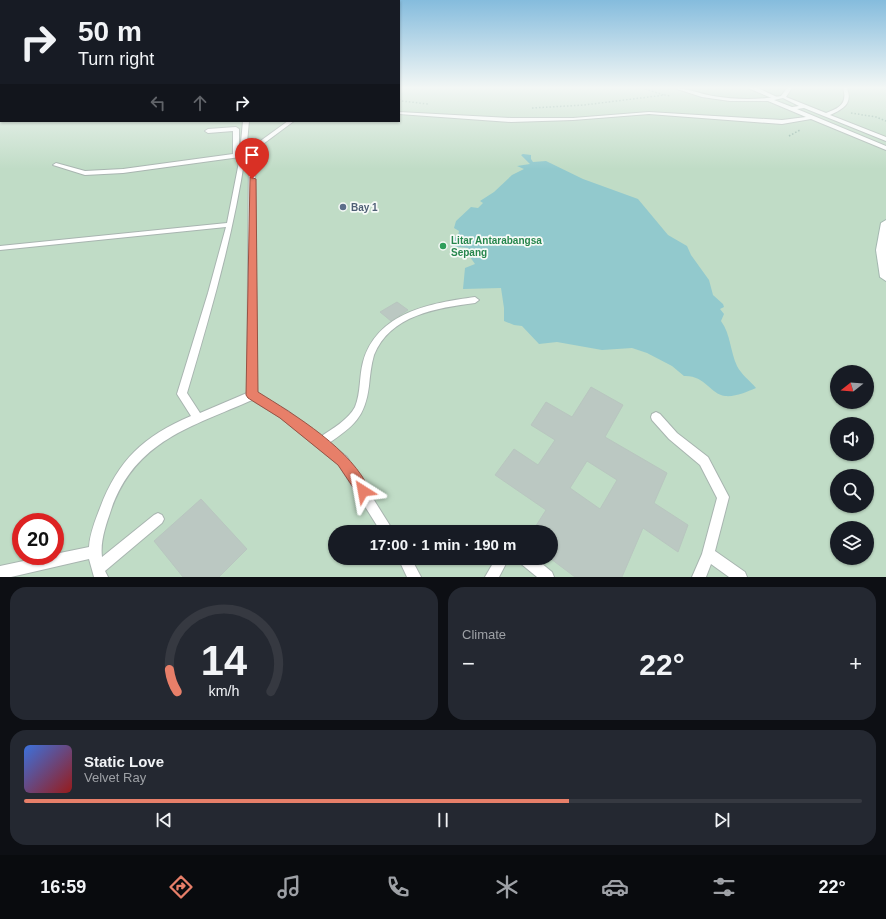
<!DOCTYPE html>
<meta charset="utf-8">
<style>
body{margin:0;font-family:Helvetica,sans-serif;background:#242831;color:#f1f3f6;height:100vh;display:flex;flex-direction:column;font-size:15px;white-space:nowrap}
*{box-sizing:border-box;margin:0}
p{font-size:13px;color:#9ea1a6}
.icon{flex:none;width:22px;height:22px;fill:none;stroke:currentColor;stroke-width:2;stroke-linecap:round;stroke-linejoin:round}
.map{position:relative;height:577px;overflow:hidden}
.drawer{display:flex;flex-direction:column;gap:10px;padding:10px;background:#0d0f14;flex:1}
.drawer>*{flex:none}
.hud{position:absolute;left:0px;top:0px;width:400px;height:122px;box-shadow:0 1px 3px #0004;background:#171b24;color:#f1f3f6;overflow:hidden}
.needle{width:26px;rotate:253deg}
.controls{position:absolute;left:830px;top:365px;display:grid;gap:8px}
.controls a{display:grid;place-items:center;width:44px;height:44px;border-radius:50%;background:#171b24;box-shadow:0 1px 3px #0004;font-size:20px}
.speed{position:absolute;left:12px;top:513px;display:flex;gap:8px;font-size:20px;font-weight:700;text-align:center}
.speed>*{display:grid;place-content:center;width:52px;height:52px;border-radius:50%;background:#171b24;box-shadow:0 1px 3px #0004;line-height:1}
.speed .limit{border:6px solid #d22;background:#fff;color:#111}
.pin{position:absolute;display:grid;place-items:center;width:34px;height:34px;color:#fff;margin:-41px -17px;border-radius:50% 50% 50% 0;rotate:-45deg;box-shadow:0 0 4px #0007}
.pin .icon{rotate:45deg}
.me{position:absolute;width:44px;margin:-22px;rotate:326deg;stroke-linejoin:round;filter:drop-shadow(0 0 3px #0008)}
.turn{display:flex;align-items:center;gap:14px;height:84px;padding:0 12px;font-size:18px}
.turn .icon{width:52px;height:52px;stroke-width:2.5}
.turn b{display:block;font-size:28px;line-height:34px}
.lanes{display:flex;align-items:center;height:38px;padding:0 12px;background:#0003;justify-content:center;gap:20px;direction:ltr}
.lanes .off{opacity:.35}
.big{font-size:30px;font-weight:700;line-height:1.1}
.drawer .widget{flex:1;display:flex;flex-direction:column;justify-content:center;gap:6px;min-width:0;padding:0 14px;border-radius:16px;background:#242831}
.drawer .dial{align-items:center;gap:0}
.dial svg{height:104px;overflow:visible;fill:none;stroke:#363941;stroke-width:7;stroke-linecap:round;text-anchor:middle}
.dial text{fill:#f1f3f6;stroke:none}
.song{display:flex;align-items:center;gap:12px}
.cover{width:48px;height:48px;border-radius:6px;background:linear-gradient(135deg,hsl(220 70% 55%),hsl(0 70% 35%))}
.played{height:4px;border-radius:2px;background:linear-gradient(90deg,#e77f69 65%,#363941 65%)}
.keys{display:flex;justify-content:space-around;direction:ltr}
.heat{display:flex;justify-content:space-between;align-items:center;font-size:22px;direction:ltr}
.drawer .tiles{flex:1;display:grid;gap:10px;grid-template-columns:1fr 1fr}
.widget:last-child{grid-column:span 2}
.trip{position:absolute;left:328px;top:525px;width:230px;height:40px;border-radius:20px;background:#171b24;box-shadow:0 1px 3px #0004;font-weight:700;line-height:40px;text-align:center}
.dock{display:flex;height:64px;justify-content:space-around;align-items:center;background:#090b0e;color:#9ea1a6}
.dock .icon{width:28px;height:28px}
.dock .current{color:#e77f69}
.dock b{font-size:18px;color:#f1f3f6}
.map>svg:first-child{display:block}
.green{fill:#c0dcc6;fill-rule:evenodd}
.water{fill:#92c9cd}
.building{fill:#bbc8c2;stroke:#b8c6bf;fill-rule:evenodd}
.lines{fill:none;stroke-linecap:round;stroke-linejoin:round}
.lane-casing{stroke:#a8b5b0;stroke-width:2}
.street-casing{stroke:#a8b5b0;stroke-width:2}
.secondary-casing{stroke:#a4b8b0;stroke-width:2}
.path{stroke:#88ae9f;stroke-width:1.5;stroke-dasharray:1.5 2;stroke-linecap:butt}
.lane{fill:#fff;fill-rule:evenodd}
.street{fill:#fff;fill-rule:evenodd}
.secondary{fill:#fff;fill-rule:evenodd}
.route{fill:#e77f69;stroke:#965344}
.service-dot{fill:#5c6f8a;stroke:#f6faf7;stroke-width:1.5}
.leisure-dot{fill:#2e9e5b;stroke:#f6faf7;stroke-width:1.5}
.labels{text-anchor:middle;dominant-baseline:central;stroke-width:3.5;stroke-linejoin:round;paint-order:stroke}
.service-label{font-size:10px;font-weight:bold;fill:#4e5e75;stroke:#f6faf7;text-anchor:start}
.leisure-label{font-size:10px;font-weight:bold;fill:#27864d;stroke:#f6faf7;text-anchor:start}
</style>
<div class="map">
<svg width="886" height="577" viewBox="0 0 886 577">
<rect width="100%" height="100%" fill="#e5ede9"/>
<path class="green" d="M 0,88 L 1,121 L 399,121 L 399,88 L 886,88 L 886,577 L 0,577 ZM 837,372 L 867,372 L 867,402 L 837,402 ZM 837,424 L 867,424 L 867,454 L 837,454 ZM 837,476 L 867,476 L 867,506 L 837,506 ZM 21,522 L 55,522 L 55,556 L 21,556 ZM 837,528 L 867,528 L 867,558 L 837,558 ZM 335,532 L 551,532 L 551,558 L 335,558 Z"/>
<path class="water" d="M 523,154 L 531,155 L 531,159 L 533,162 L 546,161 L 583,179 L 638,199 L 668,235 L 687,246 L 691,255 L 709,280 L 713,295 L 723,304 L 724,307 L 720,309 L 724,314 L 721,321 C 731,335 730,351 737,366 C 741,374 750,381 756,388 C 746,392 736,397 725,396 C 710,394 705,375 684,376 L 672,366 L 647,353 L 632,348 L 602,350 L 557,342 L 539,344 L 522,326 L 514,325 L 504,321 L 504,308 L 501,288 L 463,289 L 465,268 L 475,264 L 470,257 L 471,253 L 468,248 L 451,246 L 452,239 L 458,236 L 459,231 L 454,228 L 456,221 L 471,207 L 478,208 L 483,203 L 480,201 L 494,192 L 512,175 L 524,169 L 517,166 L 530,164 L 521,155 Z"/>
<g class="building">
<path d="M 397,302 L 408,310 L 391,321 L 380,312 Z"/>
<path d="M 591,387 L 623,405 L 605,437 L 667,473 L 654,503 L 688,525 L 678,552 L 643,528 L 622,577 L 575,577 L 551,559 L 551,532 L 532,532 L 546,510 L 495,475 L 514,449 L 538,465 L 555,440 L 531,425 L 546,402 L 572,417 ZM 587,461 L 617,480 L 600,509 L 570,488 Z"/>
<path d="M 201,499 L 247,549 L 219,577 L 183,577 L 154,541 Z"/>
</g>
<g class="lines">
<defs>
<g id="lane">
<path d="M 674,88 C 687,88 700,94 713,96 C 736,100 759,100 781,96 L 787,88 L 792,88 L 786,97 L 826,113 C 839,108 848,104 843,88 L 847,88 C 853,104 843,109 830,115 L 886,137 L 886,141 L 804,108 L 797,109 L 886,146 L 886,150 L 811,119 L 782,124 L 649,114 L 573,120 L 511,122 L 399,114 L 399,112 L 511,118 L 573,118 L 649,112 L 782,120 L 806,117 L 768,101 L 730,101 L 702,97 ZM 783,98 L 799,106 L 792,107 L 774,100 Z"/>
<rect x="0" y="113" width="1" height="2"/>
<path d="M 243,121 L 249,121 L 246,153 L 250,153 L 259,142 L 288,121 L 294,121 L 263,144 L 255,154 L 257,393 L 288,411 L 320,437 C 332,429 348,420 355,407 C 361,393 359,376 363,362 C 377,312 431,303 475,297 L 479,300 L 475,303 C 437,308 390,315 374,355 C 371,365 370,376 369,386 C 365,417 354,426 329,443 L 347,457 L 394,532 L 381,532 L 339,465 L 280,417 L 252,400 C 192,427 135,440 111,510 C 106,525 100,541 102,557 L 154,515 L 158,513 L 162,515 L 164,519 L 162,523 L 105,571 L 108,577 L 94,577 L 89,559 L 11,577 L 0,577 L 0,566 L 47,556 L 55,556 L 55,554 L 89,547 C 90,533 95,521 100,508 C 118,460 144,436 191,416 L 177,394 L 208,293 L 226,227 L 0,250 L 0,246 L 227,223 L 240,157 L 123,173 L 85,175 L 53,165 L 56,163 L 85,171 L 123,169 L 233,154 L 233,131 L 208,133 L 205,131 L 208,129 L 236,127 L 239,129 L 239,154 L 240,153 ZM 249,155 L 247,393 L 200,413 L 187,393 C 210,315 233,237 245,156 Z"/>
<path d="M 656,412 L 660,414 L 677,433 L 708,457 L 729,497 L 715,551 L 745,572 L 747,577 L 729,577 L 711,564 L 706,577 L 692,577 L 702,554 L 717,498 L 700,465 L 669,439 L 652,420 L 651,417 L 652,414 Z"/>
<path d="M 398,558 L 411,558 L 421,577 L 407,577 Z"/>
<path d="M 496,558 L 509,558 L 499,577 L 485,577 Z"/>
<path d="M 519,558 L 535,558 L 552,572 L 554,577 L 537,577 L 520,563 Z"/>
</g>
<path id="street" d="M 748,88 L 758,88 L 779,98 L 774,99 Z"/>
<path id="secondary" d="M 886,220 L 886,281 L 880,277 L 876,250 L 881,223 Z"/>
</defs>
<use href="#lane" class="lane-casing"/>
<use href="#street" class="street-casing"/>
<use href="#secondary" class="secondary-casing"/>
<g class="path">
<path d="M 642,88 L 664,95"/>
<path d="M 399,99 L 402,101 L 428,104"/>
<path d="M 532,108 L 584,105 L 665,95 L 671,96"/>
<path d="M 851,113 L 876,117 L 886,121"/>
<path d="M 789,136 L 800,130"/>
</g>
<use href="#lane" class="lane"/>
<use href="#street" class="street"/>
<use href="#secondary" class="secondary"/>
</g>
<linearGradient id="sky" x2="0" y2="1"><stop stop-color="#85bcdd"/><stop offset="0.52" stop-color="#f3f7f5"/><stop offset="1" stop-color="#f3f7f5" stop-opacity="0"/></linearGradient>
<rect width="886" height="169" fill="url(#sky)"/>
<path class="route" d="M 250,177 L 256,179 L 258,392 C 295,415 353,450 370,491 L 368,496 L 363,498 L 359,496 L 338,465 L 280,418 L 248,398 L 246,395 Z"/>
<circle class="service-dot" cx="343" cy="207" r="4"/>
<circle class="leisure-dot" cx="443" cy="246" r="4"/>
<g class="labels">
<g class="service-label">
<text x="351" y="207">Bay 1</text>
</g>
<g class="leisure-label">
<text x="451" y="240">Litar Antarabangsa<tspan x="451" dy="12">Sepang</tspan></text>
</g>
</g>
</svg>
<div class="controls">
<a><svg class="needle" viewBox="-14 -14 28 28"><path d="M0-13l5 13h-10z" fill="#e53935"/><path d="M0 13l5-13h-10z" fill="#9ea1a6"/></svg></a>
<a><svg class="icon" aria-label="sound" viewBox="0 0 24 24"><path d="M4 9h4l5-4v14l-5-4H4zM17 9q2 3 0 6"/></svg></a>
<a><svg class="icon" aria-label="search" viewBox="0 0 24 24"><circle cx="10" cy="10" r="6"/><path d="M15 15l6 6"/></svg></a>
<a><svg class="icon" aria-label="layers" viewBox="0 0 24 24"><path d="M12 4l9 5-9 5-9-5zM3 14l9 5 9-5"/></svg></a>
</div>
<div class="speed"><div class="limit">20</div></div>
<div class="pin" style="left:252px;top:179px;background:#d93025"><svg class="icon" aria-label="arrive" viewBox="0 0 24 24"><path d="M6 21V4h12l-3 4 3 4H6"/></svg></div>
<svg class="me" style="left:363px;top:491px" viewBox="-20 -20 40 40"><path d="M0-17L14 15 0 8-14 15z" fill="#e77f69" stroke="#fff" stroke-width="4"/></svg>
<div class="trip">17:00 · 1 min · 190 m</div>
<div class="hud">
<div class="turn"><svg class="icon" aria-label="right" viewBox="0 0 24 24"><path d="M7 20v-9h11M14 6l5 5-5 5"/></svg><div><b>50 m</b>Turn right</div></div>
<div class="lanes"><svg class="icon off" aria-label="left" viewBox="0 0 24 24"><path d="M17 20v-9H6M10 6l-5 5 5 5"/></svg><svg class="icon off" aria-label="ahead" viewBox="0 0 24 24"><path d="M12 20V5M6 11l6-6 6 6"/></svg><svg class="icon" aria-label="right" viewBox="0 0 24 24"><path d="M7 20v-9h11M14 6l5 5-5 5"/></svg></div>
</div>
</div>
<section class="drawer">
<div class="tiles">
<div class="widget dial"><svg viewBox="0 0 100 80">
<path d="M14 69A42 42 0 1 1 86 69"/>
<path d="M14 69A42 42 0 0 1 8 52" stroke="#e77f69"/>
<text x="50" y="56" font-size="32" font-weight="700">14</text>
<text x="50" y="72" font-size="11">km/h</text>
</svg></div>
<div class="widget"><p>Climate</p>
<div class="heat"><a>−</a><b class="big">22°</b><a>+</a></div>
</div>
<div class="widget">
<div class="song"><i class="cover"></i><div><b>Static Love</b><p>Velvet Ray</p></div></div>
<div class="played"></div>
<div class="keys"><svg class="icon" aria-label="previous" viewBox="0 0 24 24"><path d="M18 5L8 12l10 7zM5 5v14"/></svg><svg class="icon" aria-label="pause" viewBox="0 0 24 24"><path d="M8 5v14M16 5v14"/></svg><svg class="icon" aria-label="next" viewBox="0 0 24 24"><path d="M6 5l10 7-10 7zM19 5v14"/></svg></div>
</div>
</div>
</section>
<nav class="dock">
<b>16:59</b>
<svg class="icon current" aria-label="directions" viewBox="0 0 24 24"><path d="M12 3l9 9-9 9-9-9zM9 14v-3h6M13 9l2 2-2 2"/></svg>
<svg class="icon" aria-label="music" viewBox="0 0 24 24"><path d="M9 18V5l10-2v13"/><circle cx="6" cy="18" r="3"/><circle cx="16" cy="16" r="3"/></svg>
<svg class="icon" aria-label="phone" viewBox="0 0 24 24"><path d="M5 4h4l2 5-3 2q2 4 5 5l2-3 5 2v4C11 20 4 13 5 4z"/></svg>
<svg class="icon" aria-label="climate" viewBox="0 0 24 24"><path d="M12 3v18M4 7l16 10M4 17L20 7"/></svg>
<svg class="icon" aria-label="car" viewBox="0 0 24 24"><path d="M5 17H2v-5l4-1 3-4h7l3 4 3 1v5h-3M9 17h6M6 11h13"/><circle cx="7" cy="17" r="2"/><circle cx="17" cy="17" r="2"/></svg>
<svg class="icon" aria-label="filters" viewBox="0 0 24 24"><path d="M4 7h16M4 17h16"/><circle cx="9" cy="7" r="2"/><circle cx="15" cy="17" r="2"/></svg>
<b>22°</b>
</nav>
